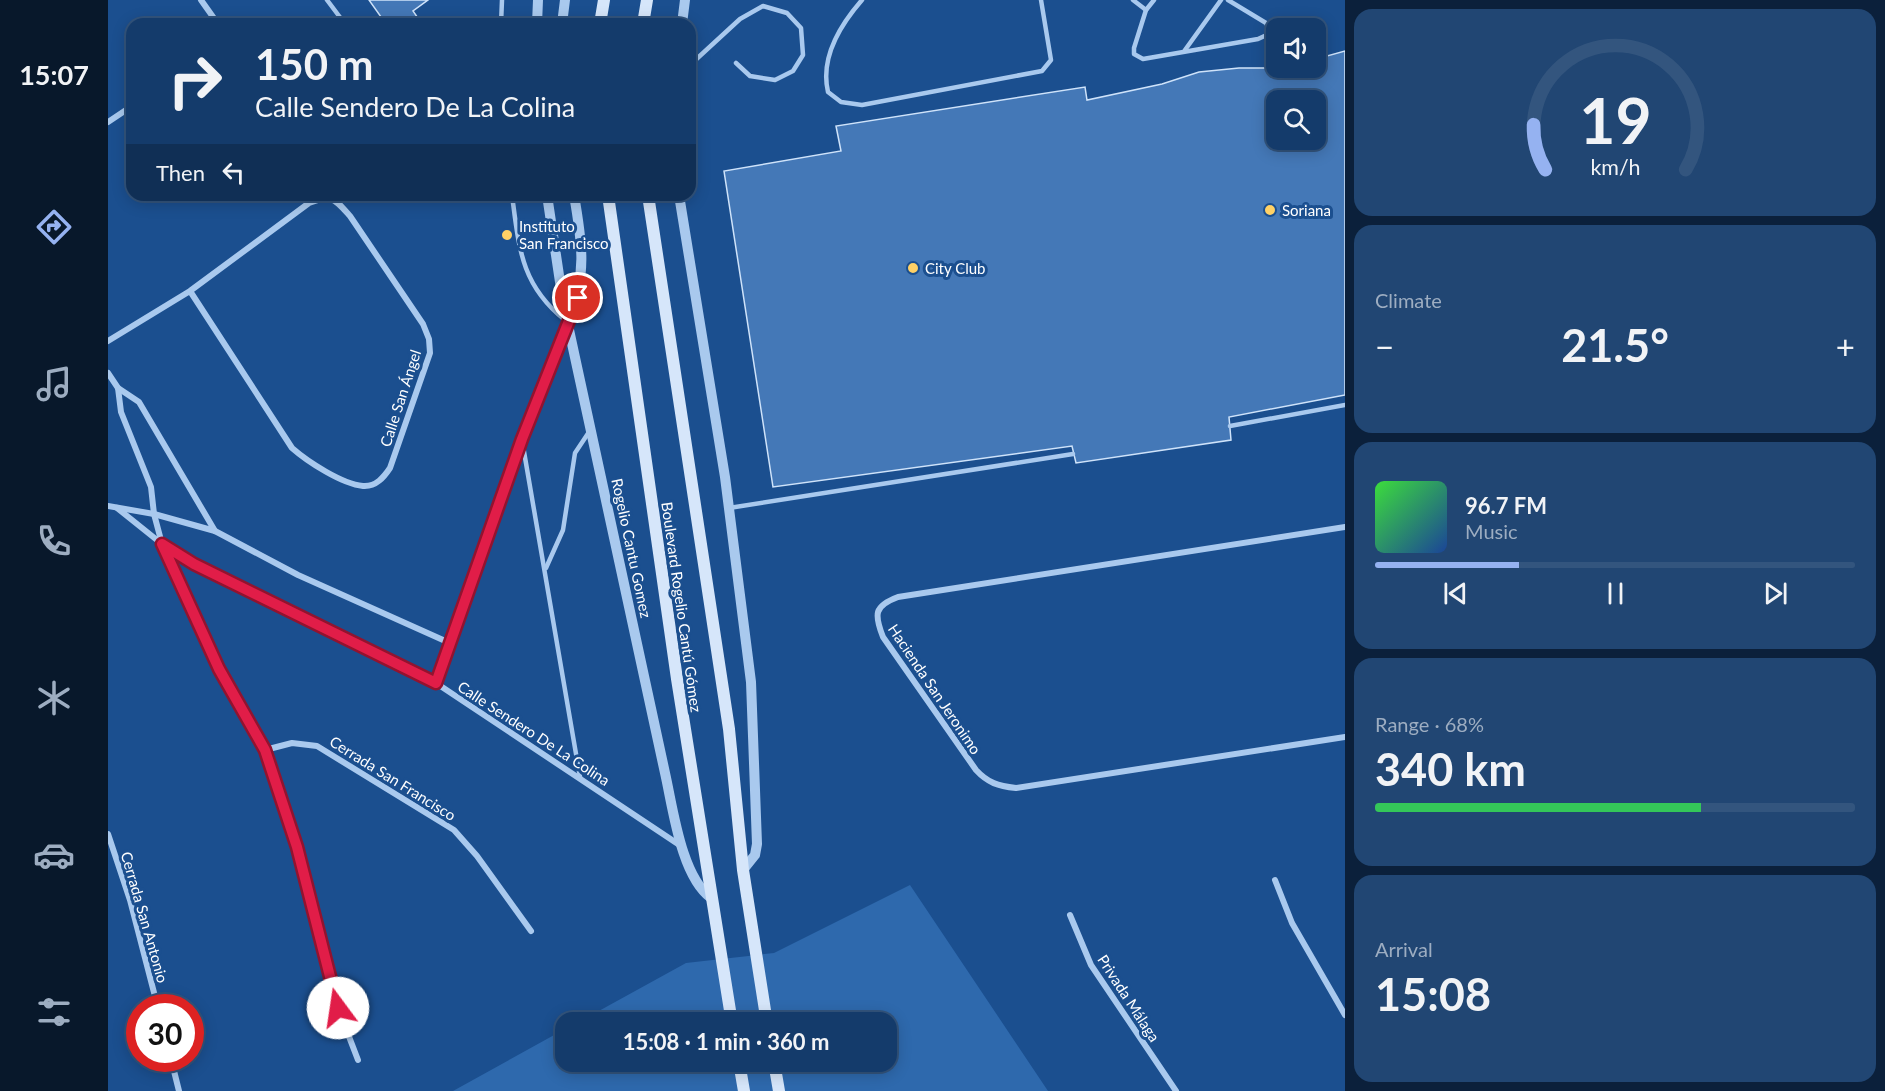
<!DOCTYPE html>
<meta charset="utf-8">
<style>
body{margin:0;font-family:Lato,sans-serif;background:#214673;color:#f1f3f6;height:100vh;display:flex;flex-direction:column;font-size:22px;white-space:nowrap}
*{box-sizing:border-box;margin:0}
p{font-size:20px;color:#9dadc1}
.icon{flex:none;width:33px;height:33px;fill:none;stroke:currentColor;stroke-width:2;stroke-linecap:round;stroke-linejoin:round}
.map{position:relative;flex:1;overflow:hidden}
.sheet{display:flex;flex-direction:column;gap:9px;padding:9px;background:#0b203b;width:540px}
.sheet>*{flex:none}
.guide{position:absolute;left:18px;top:18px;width:570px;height:183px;border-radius:18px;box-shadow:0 3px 15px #0003,0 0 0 2px #33557e;background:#143b6b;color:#f1f3f6;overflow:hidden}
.controls{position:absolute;left:1158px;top:18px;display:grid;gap:12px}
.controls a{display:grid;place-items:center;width:60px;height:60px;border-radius:12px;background:#143b6b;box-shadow:0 3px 15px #0003,0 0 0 2px #33557e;font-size:30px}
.speed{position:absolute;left:18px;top:994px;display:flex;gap:12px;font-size:30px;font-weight:700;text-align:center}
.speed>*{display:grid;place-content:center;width:78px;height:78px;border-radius:50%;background:#143b6b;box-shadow:0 3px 15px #0003,0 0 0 2px #33557e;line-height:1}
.speed .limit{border:9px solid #d22;background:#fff;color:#111}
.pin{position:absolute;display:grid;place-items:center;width:51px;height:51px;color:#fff;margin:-26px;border:3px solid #fff;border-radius:50%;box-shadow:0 2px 6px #0007}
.me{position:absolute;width:66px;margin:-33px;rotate:346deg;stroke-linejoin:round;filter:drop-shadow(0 0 4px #0008)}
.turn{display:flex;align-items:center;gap:21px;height:126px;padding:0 30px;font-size:27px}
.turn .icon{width:78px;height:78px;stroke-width:2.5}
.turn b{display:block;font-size:42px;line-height:51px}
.then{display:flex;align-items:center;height:57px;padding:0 30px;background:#0003;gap:12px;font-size:22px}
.big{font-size:45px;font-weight:700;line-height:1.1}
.sheet .card{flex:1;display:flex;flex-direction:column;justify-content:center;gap:9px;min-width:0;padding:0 21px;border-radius:18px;background:#214673}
.sheet .dial{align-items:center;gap:0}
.dial svg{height:156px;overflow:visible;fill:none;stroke:#33557e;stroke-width:7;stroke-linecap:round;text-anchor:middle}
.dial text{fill:#f1f3f6;stroke:none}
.song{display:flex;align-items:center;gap:18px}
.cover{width:72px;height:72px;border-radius:9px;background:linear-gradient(135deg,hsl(120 70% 55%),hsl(220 70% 35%))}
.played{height:6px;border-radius:3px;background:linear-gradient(90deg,#95b2f1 30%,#33557e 30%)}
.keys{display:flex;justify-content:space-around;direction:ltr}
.heat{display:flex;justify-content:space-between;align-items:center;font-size:33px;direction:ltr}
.charge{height:9px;border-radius:4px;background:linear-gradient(90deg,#34c759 68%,#33557e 0)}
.trip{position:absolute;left:447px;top:1012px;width:342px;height:60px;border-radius:18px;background:#143b6b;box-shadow:0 3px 15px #0003,0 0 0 2px #33557e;font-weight:700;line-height:60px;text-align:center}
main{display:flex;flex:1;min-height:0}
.tab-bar{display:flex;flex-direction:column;width:108px;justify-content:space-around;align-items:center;background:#08182b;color:#9dadc1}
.tab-bar .icon{width:42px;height:42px}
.tab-bar .selected{color:#95b2f1}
.tab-bar b{font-size:27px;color:#f1f3f6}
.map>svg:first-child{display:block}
.green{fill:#2e69ad}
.building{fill:#4478b7;stroke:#cfe3fa;stroke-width:1.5;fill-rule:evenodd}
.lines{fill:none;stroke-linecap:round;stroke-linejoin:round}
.service{stroke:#a9c9ee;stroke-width:4.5}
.minor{stroke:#a9c9ee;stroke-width:6}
.tertiary{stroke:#a9c9ee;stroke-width:10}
.secondary{stroke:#d6e6fa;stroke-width:12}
.route-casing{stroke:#92132f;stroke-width:15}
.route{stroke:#e11d48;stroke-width:10}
.poi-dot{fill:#ffd166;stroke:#1b4f8f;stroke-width:2}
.labels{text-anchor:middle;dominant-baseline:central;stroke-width:6;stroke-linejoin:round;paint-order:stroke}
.poi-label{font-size:15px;fill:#fff;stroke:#1b4f8f;text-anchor:start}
.street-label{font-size:15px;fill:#fff;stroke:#1b4f8f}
</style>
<main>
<nav class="tab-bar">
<b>15:07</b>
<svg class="icon selected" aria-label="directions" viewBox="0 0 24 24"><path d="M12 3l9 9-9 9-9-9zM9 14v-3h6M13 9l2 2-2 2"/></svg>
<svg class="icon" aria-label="music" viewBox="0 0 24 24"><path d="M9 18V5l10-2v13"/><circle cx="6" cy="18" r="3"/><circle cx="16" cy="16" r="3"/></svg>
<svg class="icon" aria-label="phone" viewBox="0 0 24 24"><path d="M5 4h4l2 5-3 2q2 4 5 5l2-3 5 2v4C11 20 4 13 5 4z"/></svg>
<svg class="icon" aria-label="climate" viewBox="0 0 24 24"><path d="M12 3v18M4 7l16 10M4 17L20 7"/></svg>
<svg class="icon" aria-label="car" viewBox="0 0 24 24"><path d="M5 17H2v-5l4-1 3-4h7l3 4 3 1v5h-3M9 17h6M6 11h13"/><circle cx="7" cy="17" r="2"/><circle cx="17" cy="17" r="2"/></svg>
<svg class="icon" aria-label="filters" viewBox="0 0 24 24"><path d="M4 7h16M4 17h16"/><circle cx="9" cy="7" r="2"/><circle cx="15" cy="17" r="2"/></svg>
</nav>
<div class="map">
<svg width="1237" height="1091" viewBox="0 0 1237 1091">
<rect width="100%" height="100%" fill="#1b4f8f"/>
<path class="green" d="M 802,885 L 940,1091 L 345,1091 L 457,1029 L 458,1062 L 778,1062 L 778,1023 L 469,1023 L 578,963 L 666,953 Z"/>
<g class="building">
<path d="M 261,0 L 320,0 L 305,11 L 314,24 L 278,24 Z"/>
<path d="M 1237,51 L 1237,395 L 1121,417 L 1123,440 L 968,463 L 964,446 L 665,487 L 616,171 L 733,151 L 728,126 L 977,87 L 979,100 L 1054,84 L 1091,72 L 1131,68 L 1208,68 L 1208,59 ZM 1168,100 L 1208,100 L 1208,140 L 1168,140 Z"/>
</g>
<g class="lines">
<g class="service">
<path d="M 219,0 L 237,24"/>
<path d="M 754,0 C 733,24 712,58 720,92 L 733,102 L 754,105 L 934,71 L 943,60 L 933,0"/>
<path d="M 1025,0 L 1038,10"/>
<path d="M 1046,0 L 1038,10 L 1026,48 L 1026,54 L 1035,59 L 1150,39 L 1163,33 L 1158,23 L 1120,0"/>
<path d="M 393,24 L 394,0"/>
<path d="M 1077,50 L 1113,0"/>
<path d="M 582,65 L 632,19 L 655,6 L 679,13 L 693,28 L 695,55 L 685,71 L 667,80 L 642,76 L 628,63"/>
<path d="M 404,195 C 411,248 413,285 457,320"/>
<path d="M 1122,426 L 1237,405"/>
<path d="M 414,440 L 472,777"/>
<path d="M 621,508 L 965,454"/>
<path d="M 438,568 L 455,530 L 467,453 L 481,432"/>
</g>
<g class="minor">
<path d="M 93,0 L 110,24"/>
<path d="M 0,122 L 24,106"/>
<path d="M 0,341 L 82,291 L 201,203 C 224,194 226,198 242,216 L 315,324 L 321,339 L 322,353 L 282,468 C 276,477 268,487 255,486 C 234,484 200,462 184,448 L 82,291"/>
<path d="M 0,373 L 10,388 L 31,402 L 107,531"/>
<path d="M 10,388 L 13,412 L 43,487 L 46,514 L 54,544 L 111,669 L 157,750 L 189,847 L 230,1008 L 250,1060"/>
<path d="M 0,506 L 46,514 L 107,531 L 190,575 L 344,644"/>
<path d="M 9,508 L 54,544 L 86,564 L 328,683 L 573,846"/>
<path d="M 1237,527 L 790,597 C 766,606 766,614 775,637 L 868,770 C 880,783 890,786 908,788 L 1237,737"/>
<path d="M 328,683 L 414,439 L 458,324"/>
<path d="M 157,750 L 184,743 L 209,746 L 346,830 L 369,856 L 423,931"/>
<path d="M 0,834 L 22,900 L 50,1008"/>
<path d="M 1167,880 L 1184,923 L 1237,1015"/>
<path d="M 962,915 L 983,965 L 1068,1091"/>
<path d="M 63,1059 L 71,1091"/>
</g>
<g class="tertiary">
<path d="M 429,24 L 430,0"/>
<path d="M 454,24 L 457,0"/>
<path d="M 574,24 L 577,0"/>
<path d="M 439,195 L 455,302 L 557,773 C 565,808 573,876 603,898"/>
<path d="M 571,195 L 617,477 L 643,682 L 649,844 L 647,855 L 635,870"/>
<path d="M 459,321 C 480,278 474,241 466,195"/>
</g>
<g class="secondary">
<path d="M 492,24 L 496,0"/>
<path d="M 535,24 L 539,0"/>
<path d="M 500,195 L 569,679 L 624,1023"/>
<path d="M 540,195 L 621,729 L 635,870 L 659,1023"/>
<path d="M 631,1062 L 636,1091"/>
<path d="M 666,1062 L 671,1091"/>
</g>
</g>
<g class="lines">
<defs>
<path id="route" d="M 230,1008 L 189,847 L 157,750 L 111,669 L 54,544 L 86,564 L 328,683 L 414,439 L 470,298"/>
</defs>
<use href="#route" class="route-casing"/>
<use href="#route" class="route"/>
</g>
<g class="poi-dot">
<circle cx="1162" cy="210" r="6"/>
<circle cx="399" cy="235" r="6"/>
<circle cx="805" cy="268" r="6"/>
</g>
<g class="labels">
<g class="poi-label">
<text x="1174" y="210">Soriana</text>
<text x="411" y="226">Instituto<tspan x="411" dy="17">San Francisco</tspan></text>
<text x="817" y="268">City Club</text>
</g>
<g class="street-label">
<text transform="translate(292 398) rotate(-72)">Calle San Ángel</text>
<text transform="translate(524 548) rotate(78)">Rogelio Cantu Gomez</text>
<text transform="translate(574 607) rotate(82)">Boulevard Rogelio Cantú Gómez</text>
<text transform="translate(827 689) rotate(56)">Hacienda San Jeronimo</text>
<text transform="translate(426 733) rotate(33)">Calle Sendero De La Colina</text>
<text transform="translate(285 778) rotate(32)">Cerrada San Francisco</text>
<text transform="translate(37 917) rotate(74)">Cerrada San Antonio</text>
<text transform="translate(1021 998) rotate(57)">Privada Málaga</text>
</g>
</g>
</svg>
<div class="controls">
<a><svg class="icon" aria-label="sound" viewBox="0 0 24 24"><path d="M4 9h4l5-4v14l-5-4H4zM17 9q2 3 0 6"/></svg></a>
<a><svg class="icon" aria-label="search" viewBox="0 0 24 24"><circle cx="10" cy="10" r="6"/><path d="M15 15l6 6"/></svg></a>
</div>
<div class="speed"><div class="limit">30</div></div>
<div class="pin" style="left:470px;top:298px;background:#d93025"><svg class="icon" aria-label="arrive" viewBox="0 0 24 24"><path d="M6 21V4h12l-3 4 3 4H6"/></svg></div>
<svg class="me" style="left:230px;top:1008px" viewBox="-20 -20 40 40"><circle r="19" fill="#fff"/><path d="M0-13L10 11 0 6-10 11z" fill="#e11d48"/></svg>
<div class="trip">15:08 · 1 min · 360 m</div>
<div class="guide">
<div class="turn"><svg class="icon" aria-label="right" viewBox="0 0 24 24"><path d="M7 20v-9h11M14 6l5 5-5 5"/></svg><div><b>150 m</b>Calle Sendero De La Colina</div></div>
<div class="then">Then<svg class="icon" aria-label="left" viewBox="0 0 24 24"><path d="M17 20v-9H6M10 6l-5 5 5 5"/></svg></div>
</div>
</div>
<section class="sheet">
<div class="card dial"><svg viewBox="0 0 100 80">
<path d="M14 69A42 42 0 1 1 86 69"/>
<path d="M14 69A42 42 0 0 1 8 46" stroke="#95b2f1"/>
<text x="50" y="56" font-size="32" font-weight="700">19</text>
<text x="50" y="72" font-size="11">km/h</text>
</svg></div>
<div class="card"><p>Climate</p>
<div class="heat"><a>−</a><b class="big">21.5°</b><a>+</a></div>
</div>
<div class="card">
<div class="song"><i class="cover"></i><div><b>96.7 FM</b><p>Music</p></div></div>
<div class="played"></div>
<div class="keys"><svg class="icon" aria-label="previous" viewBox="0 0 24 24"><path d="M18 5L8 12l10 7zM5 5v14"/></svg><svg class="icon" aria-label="pause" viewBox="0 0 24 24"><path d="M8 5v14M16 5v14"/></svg><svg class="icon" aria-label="next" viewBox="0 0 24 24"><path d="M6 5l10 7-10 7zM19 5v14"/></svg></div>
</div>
<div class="card"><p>Range · 68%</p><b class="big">340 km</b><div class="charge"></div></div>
<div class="card"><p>Arrival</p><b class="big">15:08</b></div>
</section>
</main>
